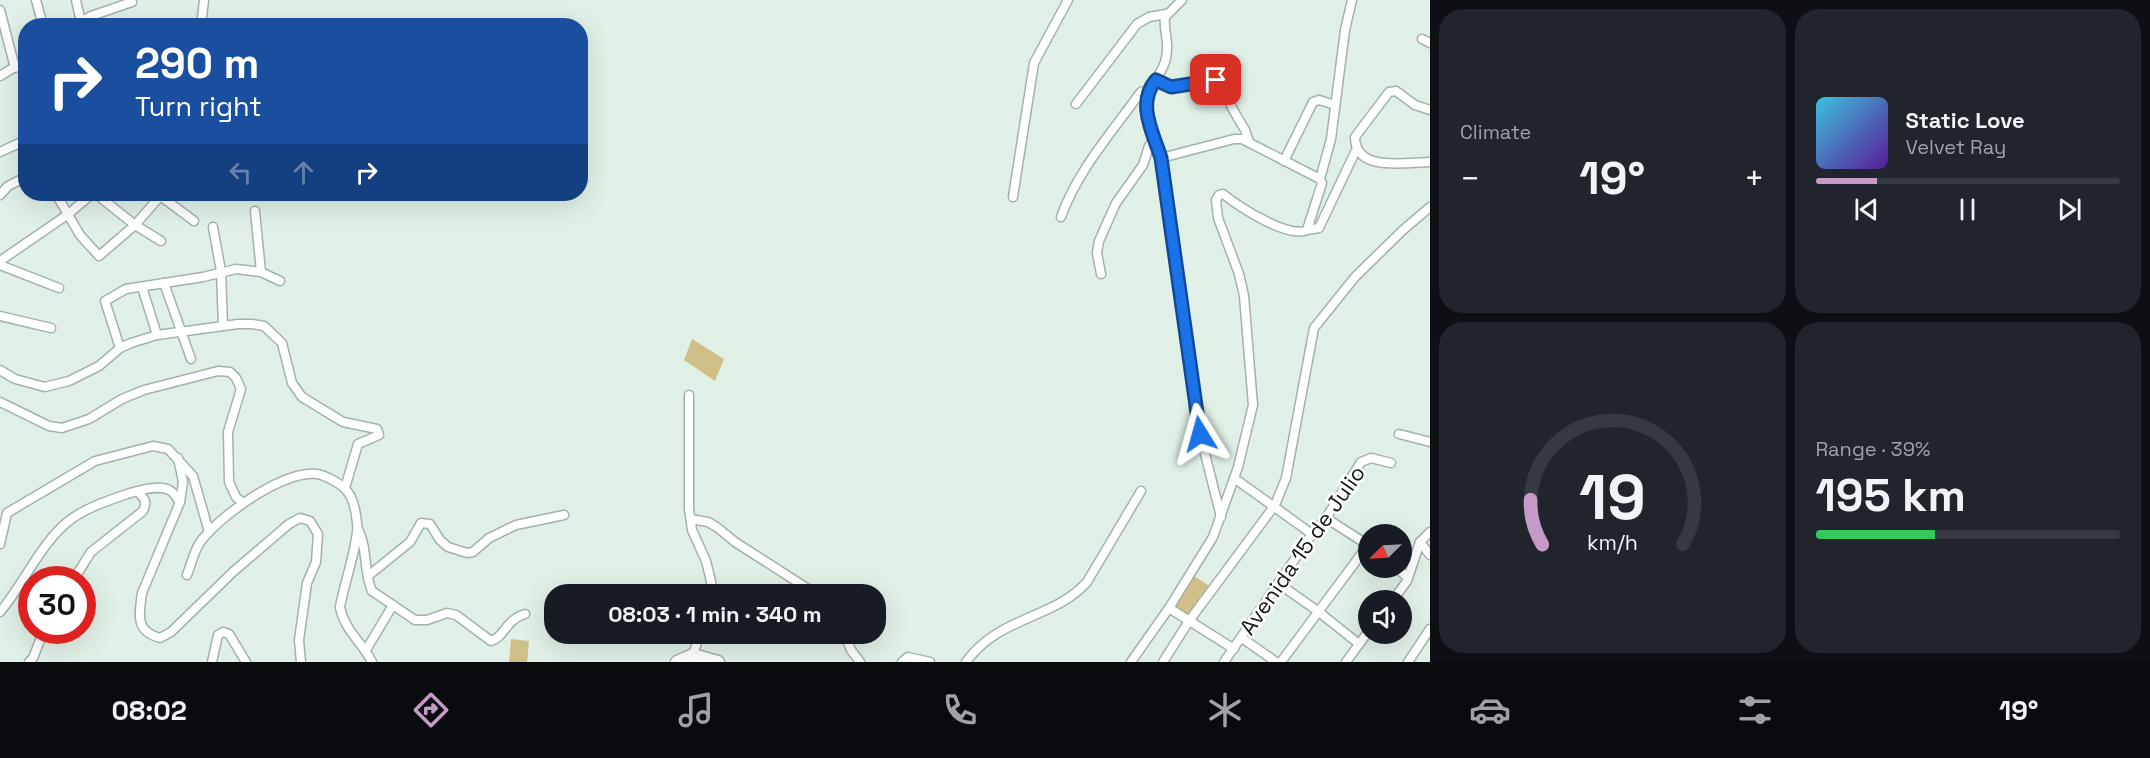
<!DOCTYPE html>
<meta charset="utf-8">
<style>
body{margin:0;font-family:"Space Grotesk",sans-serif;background:#20242c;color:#f1f3f6;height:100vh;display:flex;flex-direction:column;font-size:22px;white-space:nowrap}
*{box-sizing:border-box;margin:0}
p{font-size:20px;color:#9ea1a6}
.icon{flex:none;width:33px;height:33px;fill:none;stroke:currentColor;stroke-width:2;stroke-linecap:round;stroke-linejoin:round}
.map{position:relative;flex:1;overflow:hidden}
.panel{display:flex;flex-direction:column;gap:9px;padding:9px;background:#0d0f14;width:720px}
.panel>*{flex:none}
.top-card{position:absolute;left:18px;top:18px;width:570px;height:183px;border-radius:24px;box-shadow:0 6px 24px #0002;background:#1a4fa0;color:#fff;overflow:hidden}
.needle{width:39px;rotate:246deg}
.buttons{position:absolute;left:1358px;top:524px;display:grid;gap:12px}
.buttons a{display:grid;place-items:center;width:54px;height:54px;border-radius:50%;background:#171b24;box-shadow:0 6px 24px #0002;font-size:30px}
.speed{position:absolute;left:18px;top:566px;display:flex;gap:12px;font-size:30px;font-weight:700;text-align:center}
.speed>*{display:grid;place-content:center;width:78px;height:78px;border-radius:50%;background:#171b24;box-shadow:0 6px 24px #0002;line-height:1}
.speed .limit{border:9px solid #d22;background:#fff;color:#111}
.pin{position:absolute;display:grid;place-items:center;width:51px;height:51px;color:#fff;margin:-26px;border-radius:12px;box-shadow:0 3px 9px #0006}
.me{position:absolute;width:66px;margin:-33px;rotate:352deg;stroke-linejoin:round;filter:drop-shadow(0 0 4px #0008)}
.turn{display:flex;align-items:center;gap:21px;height:126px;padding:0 18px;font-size:27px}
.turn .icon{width:78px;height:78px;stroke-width:2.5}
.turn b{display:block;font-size:42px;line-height:51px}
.lanes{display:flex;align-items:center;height:57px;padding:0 18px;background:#0003;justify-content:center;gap:30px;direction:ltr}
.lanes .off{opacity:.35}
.big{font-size:45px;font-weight:700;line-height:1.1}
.panel .tile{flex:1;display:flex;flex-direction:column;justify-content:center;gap:9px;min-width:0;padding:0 21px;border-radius:24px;background:#20242c}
.panel .dial{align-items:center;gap:0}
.dial svg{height:156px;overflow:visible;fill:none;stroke:#363941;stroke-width:7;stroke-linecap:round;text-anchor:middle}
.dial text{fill:#f1f3f6;stroke:none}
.song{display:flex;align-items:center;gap:18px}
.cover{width:72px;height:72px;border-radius:9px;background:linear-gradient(135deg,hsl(190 70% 55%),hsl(270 70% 35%))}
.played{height:6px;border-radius:3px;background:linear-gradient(90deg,#c799c7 20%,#363941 20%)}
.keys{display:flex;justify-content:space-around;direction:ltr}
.heat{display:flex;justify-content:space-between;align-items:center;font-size:33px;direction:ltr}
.charge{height:9px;border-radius:4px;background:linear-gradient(90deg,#34c759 39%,#363941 0)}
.panel .tiles{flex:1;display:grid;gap:9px;grid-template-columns:repeat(2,1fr)}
.trip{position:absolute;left:544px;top:584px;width:342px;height:60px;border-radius:24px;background:#171b24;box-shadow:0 6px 24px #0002;font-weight:700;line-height:60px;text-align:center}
.dock{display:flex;height:96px;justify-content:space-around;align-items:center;background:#090b0e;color:#9ea1a6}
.dock .icon{width:42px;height:42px}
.dock .selected{color:#c799c7}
.dock b{font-size:27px;color:#f1f3f6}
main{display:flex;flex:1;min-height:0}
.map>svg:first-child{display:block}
.green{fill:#d1bf88}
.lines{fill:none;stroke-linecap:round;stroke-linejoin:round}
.street-casing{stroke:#a3b2a9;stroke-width:11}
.secondary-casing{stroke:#a3b2a9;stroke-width:15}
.street{stroke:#fff;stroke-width:8}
.secondary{stroke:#fff;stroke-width:12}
.route-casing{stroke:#114b97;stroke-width:15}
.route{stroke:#1a73e8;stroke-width:10}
.labels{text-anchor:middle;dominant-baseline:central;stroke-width:5;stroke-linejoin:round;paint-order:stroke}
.street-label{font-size:22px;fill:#131815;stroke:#fff}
</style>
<main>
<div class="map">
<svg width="1430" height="662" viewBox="0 0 1430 662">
<rect width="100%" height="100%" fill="#e1f0e7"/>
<g class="green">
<path d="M 692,339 L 724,359 L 715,381 L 684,360 Z"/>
<path d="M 1194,576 L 1211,587 L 1190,616 L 1173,605 Z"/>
<path d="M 511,639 L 529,641 L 527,662 L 509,662 Z"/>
</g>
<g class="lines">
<defs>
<g id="street">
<path d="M 36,0 L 43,26"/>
<path d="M 76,0 L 81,22"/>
<path d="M 1182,0 L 1165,17 C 1163,32 1170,40 1166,58 C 1164,70 1156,77 1151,87 C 1138,109 1154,136 1161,158 L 1200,434 L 1221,517"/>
<path d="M 0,10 L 15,68"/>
<path d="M 73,26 L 91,16 L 132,2"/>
<path d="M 201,26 L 204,0"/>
<path d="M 1422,39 L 1430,43"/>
<path d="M 0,76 L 26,60"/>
<path d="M 1156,80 L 1171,87 L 1216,80 L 1221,81 L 1232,108 L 1245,130 L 1249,142"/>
<path d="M 1076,104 L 1137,24 L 1149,17 L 1166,14"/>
<path d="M 1430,110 L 1415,105 L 1396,91 L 1389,92 L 1355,137 C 1355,173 1406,162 1430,162"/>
<path d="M 0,152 L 26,140"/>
<path d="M 1284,161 L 1313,102 L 1319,100 L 1335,105"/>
<path d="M 1320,179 L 1331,139 L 1345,30 L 1352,0"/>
<path d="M 56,194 L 80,235 L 99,256 L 135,225 L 162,194"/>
<path d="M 96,194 L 135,225 L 161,241"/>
<path d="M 158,194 L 194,221"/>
<path d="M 0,195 L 8,186 L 26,177"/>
<path d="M 1013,197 L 1034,63 L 1068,0"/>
<path d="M 255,211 L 261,272"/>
<path d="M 1061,217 C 1077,172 1109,136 1137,97 L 1141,92 L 1149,90"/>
<path d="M 213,227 L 221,271 L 223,326"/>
<path d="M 1307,230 L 1319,228 L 1357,148"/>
<path d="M 0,261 L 67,215 L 92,194"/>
<path d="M 0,265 L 59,288"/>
<path d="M 1101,274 L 1097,253 L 1099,241 L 1116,203 L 1143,165 L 1149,146 L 1155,139"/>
<path d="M 164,283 L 191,359"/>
<path d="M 142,287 L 157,335"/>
<path d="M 0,316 L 51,328"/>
<path d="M 120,348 L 105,301 L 126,289 L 203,277 L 236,269 L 261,272 L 280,281"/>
<path d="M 0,370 L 15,379 L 45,387 L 69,381 L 99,366 L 120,348 L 131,343 L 157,335 L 238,324 L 252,324 L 264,326 L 282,343 L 292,383 L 302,397 L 343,422 L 377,429 L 379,435 L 358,444 L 345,488"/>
<path d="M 689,395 L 689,509 L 692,530 L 706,561 L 711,581 L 711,594"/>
<path d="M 0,402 L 49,426 L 62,428 L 89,419 L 122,399 L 144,390 L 218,371 L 230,372 L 236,378 L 241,389 L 228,432 L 229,482 L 236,497 L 243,503"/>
<path d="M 1399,434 L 1430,442"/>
<path d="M 178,458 L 183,482 L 180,502 L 142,593 C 139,615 135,631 160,638 L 171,632 L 234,571 L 289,524 L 300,518 L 310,521 L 318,534 L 316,562 L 307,583 L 299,640 L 301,662"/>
<path d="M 1234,478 L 1312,534"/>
<path d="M 1326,518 L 1368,545"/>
<path d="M 691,519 L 708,522 L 718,528 L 735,542 L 816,594"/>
<path d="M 358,529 C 368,548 363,571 372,591 L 415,620 L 427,620 L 447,613 L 456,615 L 491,641 C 505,637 505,620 525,614"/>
<path d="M 1420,542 L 1430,555"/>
<path d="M 0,544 L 7,513 L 95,461 L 153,446 L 168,449 L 193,476 L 209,532"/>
<path d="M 1396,567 L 1408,578"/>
<path d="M 187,575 C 191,565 194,550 201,541 C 221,515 282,471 317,474 C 324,475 340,483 345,489 C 353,496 356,512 357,523 C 360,538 343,588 340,607 C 344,630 362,642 372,662"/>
<path d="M 368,576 L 410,542 L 421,523 L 430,524 L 440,540 L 448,547 L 467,553 L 473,552 L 489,538 L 516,525 L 564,515"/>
<path d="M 74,579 L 91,552 L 143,511 C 148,501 144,498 137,491"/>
<path d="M 1278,583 L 1319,612 L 1359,644"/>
<path d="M 1393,600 L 1407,581 L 1420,542 L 1430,532"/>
<path d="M 1169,608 L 1234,649"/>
<path d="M 0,612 C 24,584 41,542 70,520 C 87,507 110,500 130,493 C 141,490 161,484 171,491 C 174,493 177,499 180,502"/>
<path d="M 844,633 L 851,650 L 860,662"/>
<path d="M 1242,638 L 1276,662"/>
<path d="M 366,650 L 393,605"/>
<path d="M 692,658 L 700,633"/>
<path d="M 29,662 L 33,658 L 44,630"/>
<path d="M 212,662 L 218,635 L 223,632 L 229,634 L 246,662"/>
<path d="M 902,662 L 908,657 L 930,662"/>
<path d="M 966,662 C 999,616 1054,619 1087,582 L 1141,491"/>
<path d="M 1131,662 L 1169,608 L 1213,537 L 1238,467 L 1253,405 L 1244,296 L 1239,274 L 1218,218 L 1216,200 L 1219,195 L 1223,194 C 1238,206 1288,239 1307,230 L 1322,183 L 1320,179 L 1242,139 L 1234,139 L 1161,158"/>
<path d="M 1163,662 L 1189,621 L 1275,505 L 1286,478 L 1314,328 L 1355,277 L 1403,230 L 1430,207"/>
<path d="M 1224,662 L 1312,534 L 1326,518 L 1361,462 L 1371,458 L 1391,463"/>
<path d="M 1281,662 L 1368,545"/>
<path d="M 1346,662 L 1368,632"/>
<path d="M 1408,662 L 1430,629"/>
</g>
<path id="secondary" d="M 677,662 L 693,655 L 718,662"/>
</defs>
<use href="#street" class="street-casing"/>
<use href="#secondary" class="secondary-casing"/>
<use href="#street" class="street"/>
<use href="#secondary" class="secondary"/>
</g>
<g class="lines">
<defs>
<path id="route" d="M 1200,434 L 1161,158 C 1153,133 1136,103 1156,80 L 1171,87 L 1216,80"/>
</defs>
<use href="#route" class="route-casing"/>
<use href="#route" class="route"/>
</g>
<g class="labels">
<g class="street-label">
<text transform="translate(1302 550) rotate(-55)">Avenida 15 de Julio</text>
</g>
</g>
</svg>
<div class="buttons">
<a><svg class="needle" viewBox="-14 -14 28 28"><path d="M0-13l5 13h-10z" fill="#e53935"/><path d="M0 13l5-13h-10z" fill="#9ea1a6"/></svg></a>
<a><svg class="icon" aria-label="sound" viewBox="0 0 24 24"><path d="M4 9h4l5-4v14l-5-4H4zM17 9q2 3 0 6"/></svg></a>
</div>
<div class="speed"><div class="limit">30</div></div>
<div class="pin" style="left:1216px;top:80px;background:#d93025"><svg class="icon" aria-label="arrive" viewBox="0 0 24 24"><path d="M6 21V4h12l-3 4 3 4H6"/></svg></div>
<svg class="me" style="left:1200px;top:434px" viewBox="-20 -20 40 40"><path d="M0-17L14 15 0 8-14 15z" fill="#1a73e8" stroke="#fff" stroke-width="4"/></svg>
<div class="trip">08:03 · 1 min · 340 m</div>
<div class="top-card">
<div class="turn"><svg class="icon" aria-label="right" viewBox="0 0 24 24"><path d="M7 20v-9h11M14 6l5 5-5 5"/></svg><div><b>290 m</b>Turn right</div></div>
<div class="lanes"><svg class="icon off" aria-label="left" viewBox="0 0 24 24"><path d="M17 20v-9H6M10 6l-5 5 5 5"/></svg><svg class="icon off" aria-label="ahead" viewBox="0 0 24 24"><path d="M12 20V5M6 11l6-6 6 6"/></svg><svg class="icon" aria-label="right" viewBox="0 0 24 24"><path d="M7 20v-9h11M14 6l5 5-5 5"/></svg></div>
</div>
</div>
<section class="panel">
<div class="tiles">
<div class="tile"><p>Climate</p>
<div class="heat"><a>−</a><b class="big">19°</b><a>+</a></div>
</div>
<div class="tile">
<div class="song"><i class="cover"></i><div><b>Static Love</b><p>Velvet Ray</p></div></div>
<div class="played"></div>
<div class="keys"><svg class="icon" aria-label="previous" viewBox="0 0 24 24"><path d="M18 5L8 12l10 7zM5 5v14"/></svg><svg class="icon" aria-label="pause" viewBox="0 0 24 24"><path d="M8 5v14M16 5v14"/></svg><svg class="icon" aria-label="next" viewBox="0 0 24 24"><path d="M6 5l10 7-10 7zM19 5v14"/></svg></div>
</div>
<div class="tile dial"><svg viewBox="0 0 100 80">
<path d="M14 69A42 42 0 1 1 86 69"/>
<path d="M14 69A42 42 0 0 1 8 46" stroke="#c799c7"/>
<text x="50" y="56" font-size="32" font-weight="700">19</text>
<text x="50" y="72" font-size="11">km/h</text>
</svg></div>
<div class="tile"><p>Range · 39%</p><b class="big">195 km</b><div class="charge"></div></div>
</div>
</section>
</main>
<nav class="dock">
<b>08:02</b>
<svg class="icon selected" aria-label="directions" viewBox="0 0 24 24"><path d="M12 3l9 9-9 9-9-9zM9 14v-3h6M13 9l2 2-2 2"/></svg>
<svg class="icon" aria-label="music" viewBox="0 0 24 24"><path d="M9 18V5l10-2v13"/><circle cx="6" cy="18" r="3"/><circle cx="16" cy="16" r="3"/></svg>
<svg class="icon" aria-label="phone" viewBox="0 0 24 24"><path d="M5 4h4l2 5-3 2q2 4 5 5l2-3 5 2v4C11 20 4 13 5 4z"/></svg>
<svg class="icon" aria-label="climate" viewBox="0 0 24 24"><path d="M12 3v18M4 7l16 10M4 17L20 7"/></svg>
<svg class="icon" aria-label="car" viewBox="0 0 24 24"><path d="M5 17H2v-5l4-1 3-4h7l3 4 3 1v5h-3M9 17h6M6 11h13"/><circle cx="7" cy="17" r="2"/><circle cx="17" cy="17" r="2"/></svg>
<svg class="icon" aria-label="filters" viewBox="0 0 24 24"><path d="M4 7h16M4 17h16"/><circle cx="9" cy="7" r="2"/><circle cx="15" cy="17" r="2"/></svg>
<b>19°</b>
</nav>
